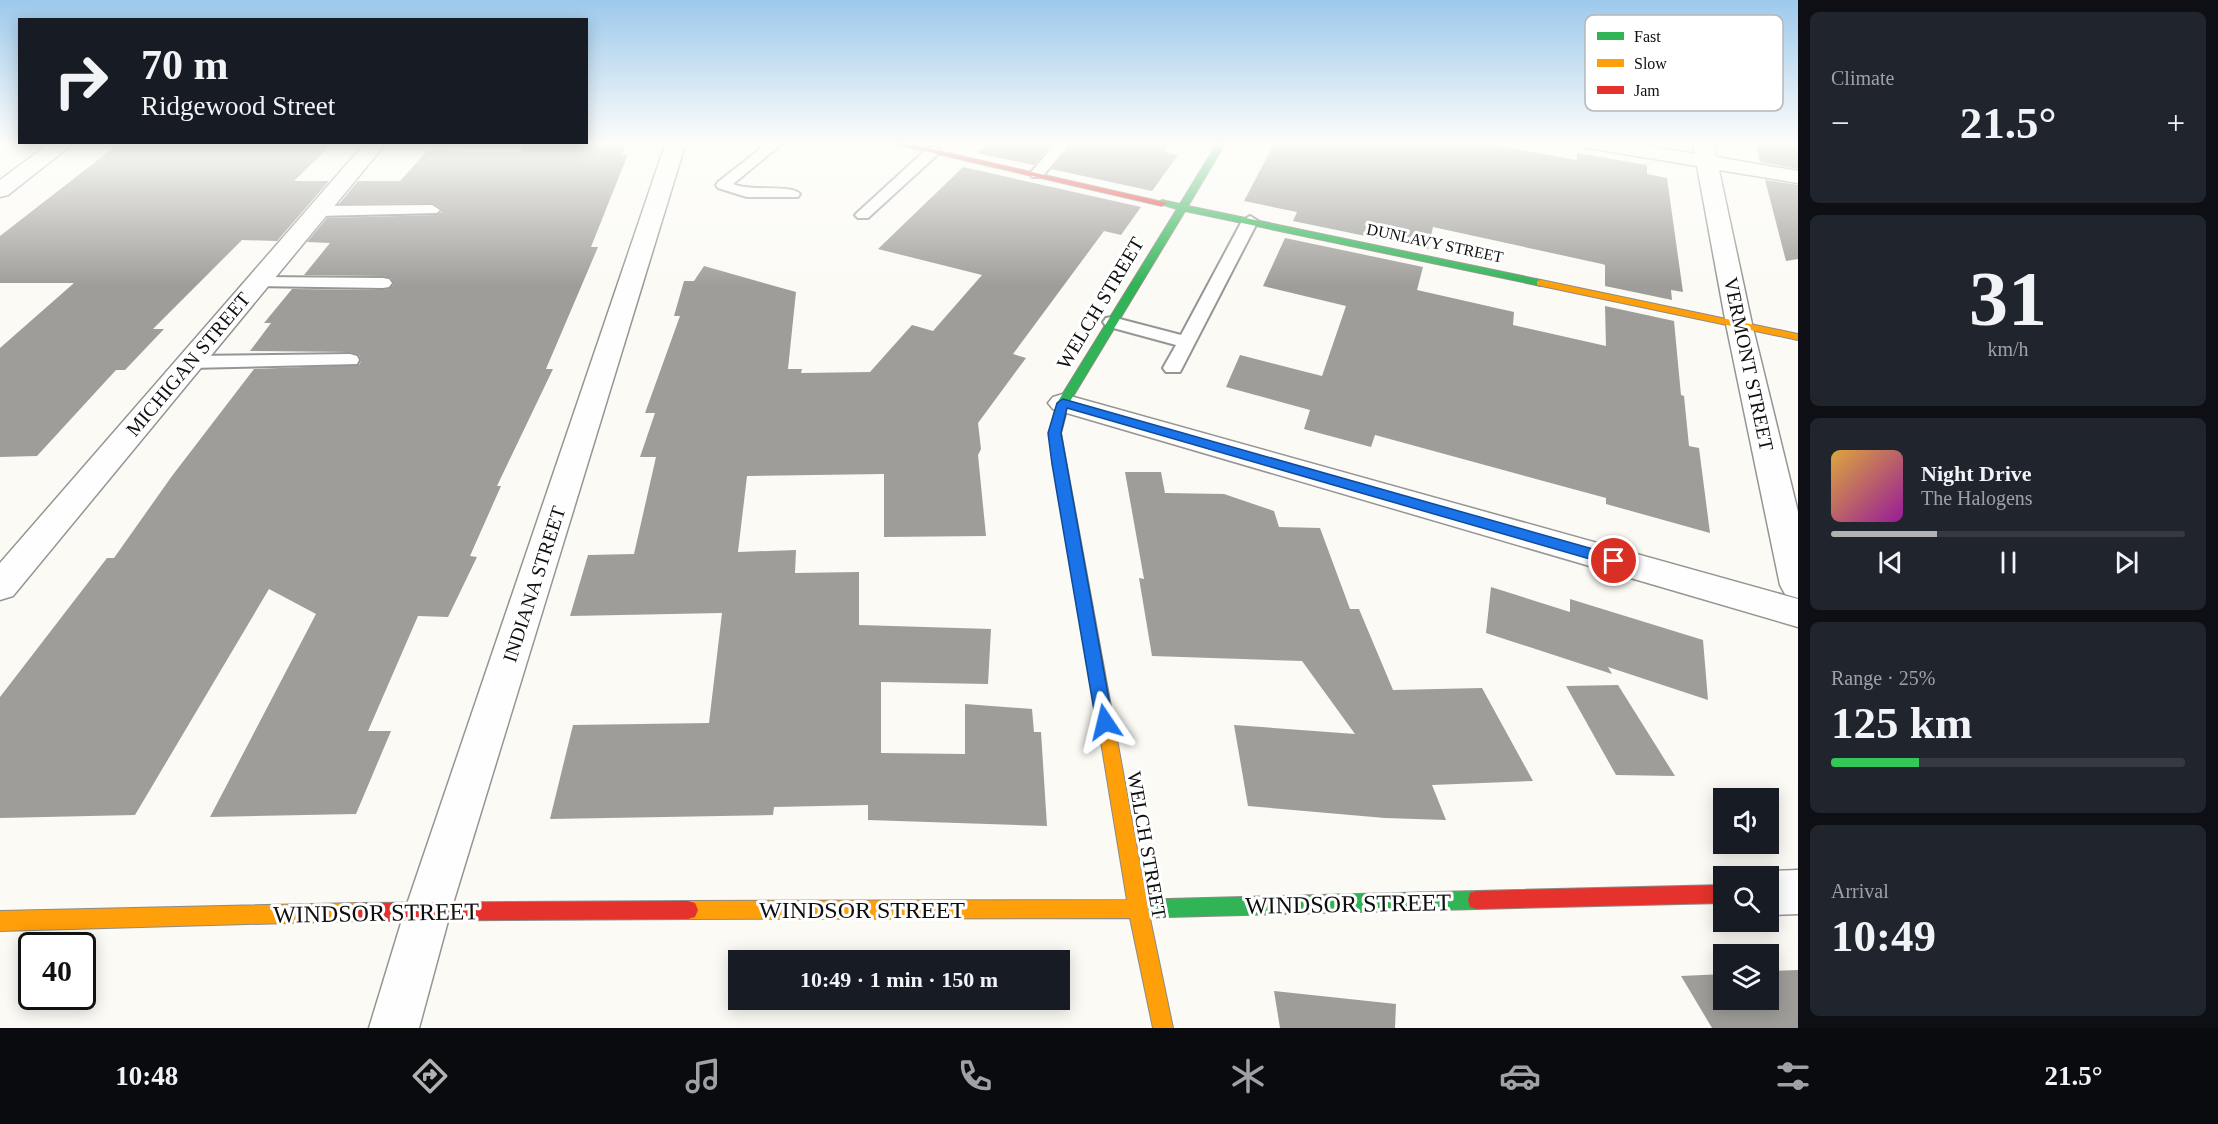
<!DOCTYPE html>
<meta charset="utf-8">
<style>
body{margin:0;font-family:"Times New Roman",serif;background:#20242c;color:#f1f3f6;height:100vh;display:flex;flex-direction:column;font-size:22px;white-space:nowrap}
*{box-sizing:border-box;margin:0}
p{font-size:20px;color:#9ea1a6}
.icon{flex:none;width:33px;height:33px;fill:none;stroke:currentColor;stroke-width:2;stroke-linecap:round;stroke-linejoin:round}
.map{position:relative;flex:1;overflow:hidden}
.drawer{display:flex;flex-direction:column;gap:12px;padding:12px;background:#0d0f14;width:420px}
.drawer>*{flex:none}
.guide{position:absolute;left:18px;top:18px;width:570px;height:126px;border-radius:0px;box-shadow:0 3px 15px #0003;background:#171b24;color:#f1f3f6;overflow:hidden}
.controls{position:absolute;left:1713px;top:788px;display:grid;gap:12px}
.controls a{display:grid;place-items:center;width:66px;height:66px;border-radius:0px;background:#171b24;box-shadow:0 3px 15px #0003;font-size:30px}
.speed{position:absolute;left:18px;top:932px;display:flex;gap:12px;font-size:30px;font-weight:700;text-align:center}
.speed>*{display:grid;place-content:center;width:78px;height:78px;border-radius:50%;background:#171b24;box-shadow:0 3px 15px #0003;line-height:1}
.speed .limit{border:3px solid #111;border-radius:9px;background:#fff;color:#111}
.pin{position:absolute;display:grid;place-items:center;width:51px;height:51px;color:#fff;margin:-26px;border:3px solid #fff;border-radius:50%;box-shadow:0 2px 6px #0007}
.me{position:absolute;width:66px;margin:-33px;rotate:350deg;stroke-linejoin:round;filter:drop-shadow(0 0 4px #0008)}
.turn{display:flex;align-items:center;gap:21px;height:126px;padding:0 24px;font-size:27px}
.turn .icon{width:78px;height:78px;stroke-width:2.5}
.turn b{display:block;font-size:42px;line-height:51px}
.big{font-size:45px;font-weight:800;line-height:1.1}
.drawer .tile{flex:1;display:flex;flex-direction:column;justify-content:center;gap:9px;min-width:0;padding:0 21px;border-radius:9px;background:#20242c}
.drawer .dial{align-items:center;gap:0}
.dial b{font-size:78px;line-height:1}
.song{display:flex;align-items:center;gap:18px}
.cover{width:72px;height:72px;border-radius:9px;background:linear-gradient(135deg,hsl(40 70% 55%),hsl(300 70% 35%))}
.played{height:6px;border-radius:3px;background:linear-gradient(90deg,#b1b1b2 30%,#363941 30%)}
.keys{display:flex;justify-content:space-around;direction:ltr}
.heat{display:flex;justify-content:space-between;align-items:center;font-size:33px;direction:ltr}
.charge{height:9px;border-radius:4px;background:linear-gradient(90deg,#34c759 25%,#363941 0)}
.trip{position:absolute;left:728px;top:950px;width:342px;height:60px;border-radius:0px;background:#171b24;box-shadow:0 3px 15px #0003;font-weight:800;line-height:60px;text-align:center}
.dock{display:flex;height:96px;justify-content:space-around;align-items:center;background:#090b0e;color:#9ea1a6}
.dock .icon{width:42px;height:42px}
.dock .current{color:#b1b1b2}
.dock b{font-size:27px;color:#f1f3f6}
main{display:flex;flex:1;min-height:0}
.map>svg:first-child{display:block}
.building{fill:#9f9d9a}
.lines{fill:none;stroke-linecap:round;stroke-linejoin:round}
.lane-casing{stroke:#959593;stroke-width:4}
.street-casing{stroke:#959593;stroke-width:3}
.fast-casing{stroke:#8c8b89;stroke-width:2}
.slow-casing{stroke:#8c8b89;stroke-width:2}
.jam-casing{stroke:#8c8b89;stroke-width:2}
.lane{fill:#fefefe;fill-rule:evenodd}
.street{fill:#fefefe;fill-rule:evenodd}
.fast{fill:#30b455;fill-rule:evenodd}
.slow{fill:#ff9f0a;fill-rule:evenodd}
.jam{fill:#e5322d;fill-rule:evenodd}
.route{fill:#1a73e8;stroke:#114b97;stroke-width:1.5}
.labels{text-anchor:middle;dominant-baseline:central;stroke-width:6;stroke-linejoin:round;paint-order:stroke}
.far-street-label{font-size:16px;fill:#0f0f0f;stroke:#fff}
.street-label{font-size:20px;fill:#0f0f0f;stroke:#fff}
.near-street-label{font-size:24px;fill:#0f0f0f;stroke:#fff}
.key{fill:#fff;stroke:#b7b7b7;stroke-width:1.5}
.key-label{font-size:16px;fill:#0f0f0f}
</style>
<main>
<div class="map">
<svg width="1798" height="1028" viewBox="0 0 1798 1028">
<rect width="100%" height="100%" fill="#fbfaf5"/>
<g class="building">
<path d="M 121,142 L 334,142 L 294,181 L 329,181 L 277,241 L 242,240 L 153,329 L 164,329 L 125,370 L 116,370 L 37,456 L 0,457 L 0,348 L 74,283 L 0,283 L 0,236 Z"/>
<path d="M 526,142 L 627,142 L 622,154 L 628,154 L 591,247 L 598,247 L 546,369 L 553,369 L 497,486 L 501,486 L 470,556 L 477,557 L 448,617 L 418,616 L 368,731 L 391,731 L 356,814 L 210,817 L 316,614 L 269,589 L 135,815 L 0,818 L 0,697 L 107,558 L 114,558 L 172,476 L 254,369 L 359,365 L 361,361 L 359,355 L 350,352 L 250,351 L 271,323 L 264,323 L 292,289 L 383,290 L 389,289 L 394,284 L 391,278 L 383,276 L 304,275 L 330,243 L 307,242 L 327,218 L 437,215 L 442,212 L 441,208 L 432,203 L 339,204 L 358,181 L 400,181 L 427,151 L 520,152 Z"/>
<path d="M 989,142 L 1054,142 L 1034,165 L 977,153 Z"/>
<path d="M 1073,142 L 1172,142 L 1165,152 L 1178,155 L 1152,191 L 1051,169 Z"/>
<path d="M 1275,142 L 1476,142 L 1577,160 L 1577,153 L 1647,165 L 1647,174 L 1667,178 L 1683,292 L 1671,290 L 1672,300 L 1605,286 L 1605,265 L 1602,264 L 1433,227 L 1428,249 L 1293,221 L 1297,212 L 1244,201 Z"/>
<path d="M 1755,142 L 1798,142 L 1798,169 L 1760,162 Z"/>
<path d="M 963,167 L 1141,207 L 1121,235 L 1104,231 L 1013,354 L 1026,358 L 978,423 L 981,449 L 978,455 L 986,536 L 884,537 L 884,474 L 747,476 L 738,552 L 796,550 L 795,573 L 859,572 L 859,625 L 991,629 L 988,684 L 881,682 L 881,753 L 965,754 L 965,704 L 1032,709 L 1034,732 L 1041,732 L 1047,826 L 868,820 L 868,805 L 774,807 L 773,815 L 550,819 L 573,725 L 709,723 L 722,613 L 570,616 L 588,555 L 634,554 L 656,457 L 640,457 L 655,413 L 645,413 L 680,316 L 674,316 L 684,281 L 694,281 L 704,266 L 796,292 L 788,369 L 802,369 L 801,373 L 870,372 L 912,325 L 933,331 L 982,275 L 878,249 Z"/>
<path d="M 1765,180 L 1798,185 L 1798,259 L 1786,261 Z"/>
<path d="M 1285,238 L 1423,267 L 1417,290 L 1514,312 L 1513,325 L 1606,346 L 1605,306 L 1674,321 L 1681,395 L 1684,396 L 1689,446 L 1699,448 L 1710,533 L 1606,504 L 1606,498 L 1375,435 L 1371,447 L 1304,429 L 1310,410 L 1226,387 L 1240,355 L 1322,376 L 1346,306 L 1263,286 Z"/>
<path d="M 1125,472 L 1161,472 L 1165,493 L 1224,494 L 1274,511 L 1279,527 L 1320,528 L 1350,609 L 1359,609 L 1393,690 L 1482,688 L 1533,781 L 1432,785 L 1446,820 L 1385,818 L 1248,806 L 1234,725 L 1355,734 L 1302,661 L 1152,656 L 1139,578 L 1144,579 Z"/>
<path d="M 1491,587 L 1570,612 L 1570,599 L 1703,640 L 1708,700 L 1608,667 L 1612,674 L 1486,633 Z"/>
<path d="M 1618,685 L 1675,776 L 1616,775 L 1566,686 Z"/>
<path d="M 1798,970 L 1798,1028 L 1712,1028 L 1681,976 L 1724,974 L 1724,999 L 1768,999 L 1768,971 Z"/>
<path d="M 1274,991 L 1396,1004 L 1395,1028 L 1280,1028 Z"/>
</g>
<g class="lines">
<defs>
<g id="lane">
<path d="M 769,142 L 784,142 L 733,184 C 750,192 791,184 800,194 L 798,197 L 747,197 L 718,188 L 716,185 L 718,182 Z"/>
<path d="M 1057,142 L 1071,142 L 1042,177 L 1032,177 L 1030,174 L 1032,171 Z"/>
<path d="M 933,147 L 938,148 L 940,151 L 938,154 L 868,218 L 858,218 L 855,215 L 858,212 L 928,148 Z"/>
<path d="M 432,205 L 440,210 L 437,213 L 319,216 L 311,211 L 319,206 Z"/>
<path d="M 1250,216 L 1258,221 L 1180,372 L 1166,372 L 1163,368 L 1176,345 L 1106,326 L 1103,322 L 1106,318 L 1112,317 L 1181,335 L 1242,221 Z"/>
<path d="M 257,277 L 383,278 L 389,279 L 392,283 L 389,287 L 383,288 L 251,286 L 248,282 L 251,278 Z"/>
<path d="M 350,354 L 357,356 L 359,360 L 357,364 L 190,368 L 183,366 L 181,362 L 183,358 L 190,356 Z"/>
</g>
<g id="street">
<path d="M 51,142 L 75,142 L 8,195 L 0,197 L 0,180 Z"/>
<path d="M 366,142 L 387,142 L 13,596 L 0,600 L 0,563 Z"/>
<path d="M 666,142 L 686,142 L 451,910 L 419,1028 L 369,1028 L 405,910 Z"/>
<path d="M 1578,142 L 1624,142 L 1695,154 L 1693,142 L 1713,142 L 1716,157 L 1798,171 L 1798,183 L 1719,170 L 1752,324 L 1798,512 L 1798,598 L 1785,594 L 1780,585 L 1726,324 L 1697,166 L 1588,148 L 1581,146 Z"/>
<path d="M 1063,394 L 1798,599 L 1798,627 L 1053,409 L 1048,403 L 1053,397 Z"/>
<path d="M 1798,870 L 1798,914 L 1768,915 L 1768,876 L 1755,876 L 1768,871 Z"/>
</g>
<g id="fast">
<path d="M 1218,142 L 1226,142 L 1188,206 L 1541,280 L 1546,283 L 1541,286 L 1185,211 L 1069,403 L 1061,433 L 1093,608 L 1091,612 L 1081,612 L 1079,608 L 1049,433 L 1057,403 L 1177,209 L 1157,203 L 1162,200 L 1180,204 Z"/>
<path d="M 1477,891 L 1484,893 L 1486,900 L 1484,907 L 1477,909 L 1130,918 L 1123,916 L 1120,909 L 1123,902 L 1130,900 Z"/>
</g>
<g id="slow">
<path d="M 1541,280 L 1798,334 L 1798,340 L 1537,285 L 1537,281 Z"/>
<path d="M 1086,602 L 1091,604 L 1093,608 L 1148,909 L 1173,1028 L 1153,1028 L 1130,918 L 688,919 L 681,917 L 678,910 L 681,903 L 688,901 L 1127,900 L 1079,608 L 1081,604 Z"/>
<path d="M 359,903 L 366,905 L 369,912 L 366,919 L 359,921 L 0,931 L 0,911 Z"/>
</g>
<g id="jam">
<path d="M 886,142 L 900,142 L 1167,203 L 1162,206 Z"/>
<path d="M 1724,885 L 1724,903 L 1477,909 L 1470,907 L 1468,900 L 1470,893 L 1477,891 Z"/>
<path d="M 688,901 L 695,903 L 698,910 L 695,917 L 688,919 L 359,921 L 352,919 L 349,912 L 352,905 L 359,903 Z"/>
</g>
</defs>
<use href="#lane" class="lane-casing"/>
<use href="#street" class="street-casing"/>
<use href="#fast" class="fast-casing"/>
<use href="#slow" class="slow-casing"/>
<use href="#jam" class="jam-casing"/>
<use href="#lane" class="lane"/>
<use href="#street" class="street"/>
<use href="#fast" class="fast"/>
<use href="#slow" class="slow"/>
<use href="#jam" class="jam"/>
</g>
<linearGradient id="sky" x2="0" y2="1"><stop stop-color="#9dc9ec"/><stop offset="0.5" stop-color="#fdfdfa"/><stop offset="1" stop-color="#fdfdfa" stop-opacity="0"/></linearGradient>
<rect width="1798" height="286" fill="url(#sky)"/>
<path class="route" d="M 1063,399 L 1614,555 L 1621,561 L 1614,566 L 1067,408 L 1061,433 L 1113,722 L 1111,727 L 1105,729 L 1099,727 L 1096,722 L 1052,464 L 1048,433 L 1057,403 Z"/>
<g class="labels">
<g class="far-street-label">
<text transform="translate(1435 243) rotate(12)">DUNLAVY STREET</text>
</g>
<g class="street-label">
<text transform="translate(1100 303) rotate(-59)">WELCH STREET</text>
<text transform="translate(188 364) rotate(-50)">MICHIGAN STREET</text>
<text transform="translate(1749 364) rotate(78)">VERMONT STREET</text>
<text transform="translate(534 584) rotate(-72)">INDIANA STREET</text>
<text transform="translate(1147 845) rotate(80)">WELCH STREET</text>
</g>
<g class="near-street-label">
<text transform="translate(1348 904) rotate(-1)">WINDSOR STREET</text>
<text x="862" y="910">WINDSOR STREET</text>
<text transform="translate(376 913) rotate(-1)">WINDSOR STREET</text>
</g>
</g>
<rect x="1585" y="15" width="198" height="96" rx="9" class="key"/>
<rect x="1597" y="32" width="27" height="8" fill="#30b455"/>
<rect x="1597" y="59" width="27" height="8" fill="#ff9f0a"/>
<rect x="1597" y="86" width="27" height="8" fill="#e5322d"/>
<g class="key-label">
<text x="1634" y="42">Fast</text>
<text x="1634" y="69">Slow</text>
<text x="1634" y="96">Jam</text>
</g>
</svg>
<div class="controls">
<a><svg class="icon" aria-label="sound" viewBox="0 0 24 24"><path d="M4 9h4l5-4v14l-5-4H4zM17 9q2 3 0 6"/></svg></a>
<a><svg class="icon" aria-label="search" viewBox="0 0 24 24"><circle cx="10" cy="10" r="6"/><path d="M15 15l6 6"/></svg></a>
<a><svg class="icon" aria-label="layers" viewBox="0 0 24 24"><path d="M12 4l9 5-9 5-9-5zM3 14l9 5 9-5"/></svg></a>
</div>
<div class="speed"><div class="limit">40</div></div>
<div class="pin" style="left:1614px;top:561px;background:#d93025"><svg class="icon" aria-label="arrive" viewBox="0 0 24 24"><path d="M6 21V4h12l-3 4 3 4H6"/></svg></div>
<svg class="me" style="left:1105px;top:722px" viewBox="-20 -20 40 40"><path d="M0-17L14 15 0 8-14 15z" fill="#1a73e8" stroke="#fff" stroke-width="4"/></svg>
<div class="trip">10:49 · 1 min · 150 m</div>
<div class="guide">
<div class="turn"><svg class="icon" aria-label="right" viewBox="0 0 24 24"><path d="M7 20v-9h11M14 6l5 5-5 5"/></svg><div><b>70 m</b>Ridgewood Street</div></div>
</div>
</div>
<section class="drawer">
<div class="tile"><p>Climate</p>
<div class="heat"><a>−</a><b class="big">21.5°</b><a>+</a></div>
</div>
<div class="tile dial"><b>31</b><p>km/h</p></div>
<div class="tile">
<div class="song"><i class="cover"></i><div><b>Night Drive</b><p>The Halogens</p></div></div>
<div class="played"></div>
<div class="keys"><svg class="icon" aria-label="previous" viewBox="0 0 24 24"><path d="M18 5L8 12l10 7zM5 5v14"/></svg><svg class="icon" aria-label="pause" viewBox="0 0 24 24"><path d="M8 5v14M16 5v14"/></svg><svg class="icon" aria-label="next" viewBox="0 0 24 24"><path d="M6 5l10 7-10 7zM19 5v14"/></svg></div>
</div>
<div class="tile"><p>Range · 25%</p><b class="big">125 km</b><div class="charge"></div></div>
<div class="tile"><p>Arrival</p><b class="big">10:49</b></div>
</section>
</main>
<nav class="dock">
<b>10:48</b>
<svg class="icon current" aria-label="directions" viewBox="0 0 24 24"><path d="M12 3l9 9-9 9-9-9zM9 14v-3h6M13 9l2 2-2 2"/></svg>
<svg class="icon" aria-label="music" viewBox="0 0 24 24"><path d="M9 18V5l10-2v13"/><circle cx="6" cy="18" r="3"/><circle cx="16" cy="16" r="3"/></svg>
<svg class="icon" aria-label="phone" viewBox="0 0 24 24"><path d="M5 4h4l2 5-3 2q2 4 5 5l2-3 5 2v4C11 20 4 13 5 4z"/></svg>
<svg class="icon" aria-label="climate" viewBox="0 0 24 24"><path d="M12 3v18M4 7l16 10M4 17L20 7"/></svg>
<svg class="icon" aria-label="car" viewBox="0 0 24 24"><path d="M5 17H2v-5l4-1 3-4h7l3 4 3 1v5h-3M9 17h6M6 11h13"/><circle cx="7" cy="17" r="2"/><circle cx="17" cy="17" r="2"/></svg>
<svg class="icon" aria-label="filters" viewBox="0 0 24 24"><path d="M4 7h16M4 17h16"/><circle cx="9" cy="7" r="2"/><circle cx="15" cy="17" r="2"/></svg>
<b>21.5°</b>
</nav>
